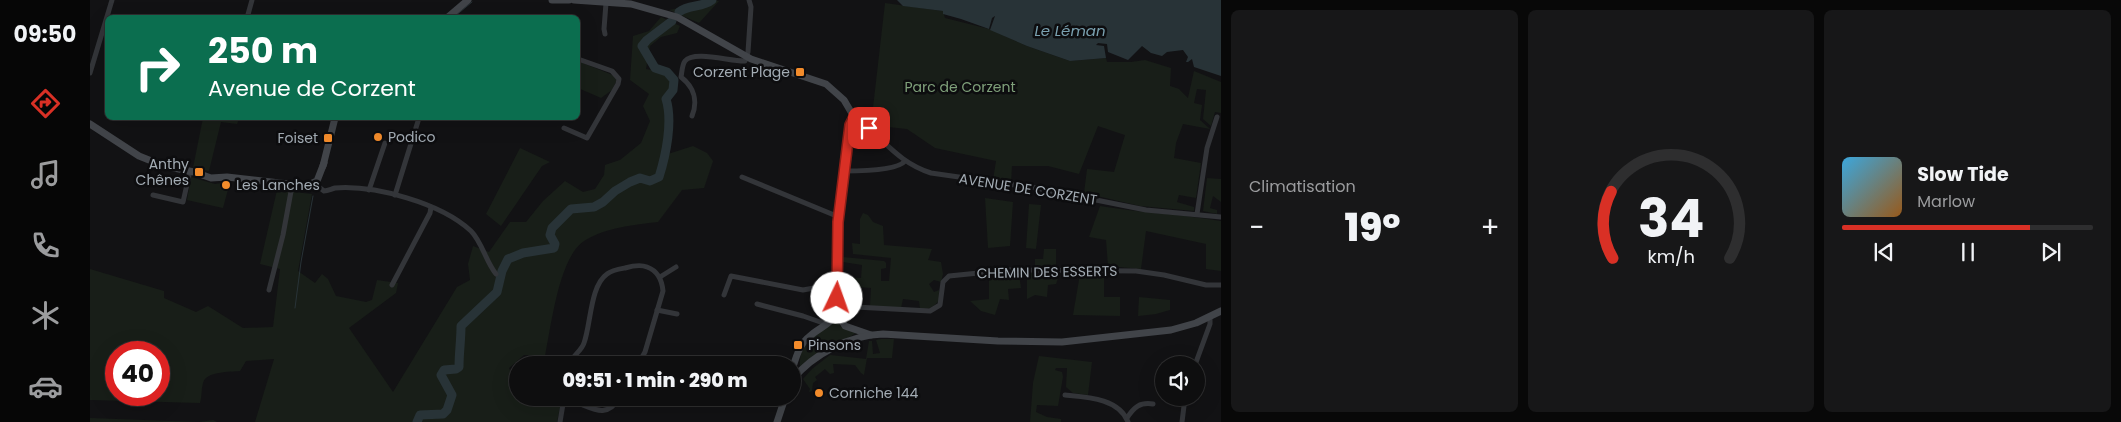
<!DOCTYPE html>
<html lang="fr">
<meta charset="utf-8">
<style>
body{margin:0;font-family:Poppins,sans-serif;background:#171718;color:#f1f3f6;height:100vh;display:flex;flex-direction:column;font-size:19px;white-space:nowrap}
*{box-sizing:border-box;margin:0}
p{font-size:16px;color:#9b9c9e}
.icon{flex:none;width:28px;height:28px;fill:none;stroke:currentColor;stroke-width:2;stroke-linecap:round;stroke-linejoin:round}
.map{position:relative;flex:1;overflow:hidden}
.panel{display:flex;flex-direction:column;gap:10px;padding:10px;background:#080808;width:900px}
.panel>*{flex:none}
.banner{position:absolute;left:15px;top:15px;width:475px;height:105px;border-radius:8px;box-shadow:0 5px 20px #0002,0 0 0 1px #2e2e2f;background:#0b6e4f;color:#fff;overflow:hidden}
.controls{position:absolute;left:1065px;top:356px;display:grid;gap:10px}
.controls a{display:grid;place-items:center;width:50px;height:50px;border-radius:50%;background:#0e0e0f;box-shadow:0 5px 20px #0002,0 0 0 1px #2e2e2f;font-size:25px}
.speed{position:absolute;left:15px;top:341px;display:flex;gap:10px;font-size:25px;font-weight:700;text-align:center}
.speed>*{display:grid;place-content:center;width:65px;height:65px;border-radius:50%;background:#0e0e0f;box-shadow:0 5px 20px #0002,0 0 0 1px #2e2e2f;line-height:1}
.speed .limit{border:8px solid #d22;background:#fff;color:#111}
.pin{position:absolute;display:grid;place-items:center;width:42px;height:42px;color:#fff;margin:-21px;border-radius:10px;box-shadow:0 2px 8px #0006}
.me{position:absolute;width:55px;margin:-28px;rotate:3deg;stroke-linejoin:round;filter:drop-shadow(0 0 4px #0008)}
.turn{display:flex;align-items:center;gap:18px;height:105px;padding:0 20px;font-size:22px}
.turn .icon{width:65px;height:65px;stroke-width:2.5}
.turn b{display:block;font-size:35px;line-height:42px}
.big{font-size:38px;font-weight:800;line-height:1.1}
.panel .card{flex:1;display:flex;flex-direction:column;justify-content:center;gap:8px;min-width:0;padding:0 18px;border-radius:8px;background:#171718}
.panel .dial{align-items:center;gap:0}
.dial svg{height:130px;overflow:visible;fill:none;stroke:#2e2e2f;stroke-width:7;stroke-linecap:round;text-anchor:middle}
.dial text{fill:#f1f3f6;stroke:none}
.song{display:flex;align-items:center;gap:15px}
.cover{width:60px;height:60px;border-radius:8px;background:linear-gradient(135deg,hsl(200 70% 55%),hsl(30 70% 35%))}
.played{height:5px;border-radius:2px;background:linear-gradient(90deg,#d93025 75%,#2e2e2f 75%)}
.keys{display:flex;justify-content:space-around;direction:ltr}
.heat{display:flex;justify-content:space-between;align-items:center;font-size:28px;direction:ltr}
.panel .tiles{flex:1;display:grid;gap:10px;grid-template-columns:repeat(3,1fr)}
.trip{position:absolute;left:419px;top:356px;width:292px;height:50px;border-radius:25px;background:#0e0e0f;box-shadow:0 5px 20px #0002,0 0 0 1px #2e2e2f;font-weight:800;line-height:50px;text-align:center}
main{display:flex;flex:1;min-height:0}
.tab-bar{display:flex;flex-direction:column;width:90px;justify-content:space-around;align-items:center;background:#060606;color:#9b9c9e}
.tab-bar .icon{width:35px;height:35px}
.tab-bar .active{color:#d93025}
.tab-bar b{font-size:22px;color:#f1f3f6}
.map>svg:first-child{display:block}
.green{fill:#181e18;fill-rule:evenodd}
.water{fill:#283337}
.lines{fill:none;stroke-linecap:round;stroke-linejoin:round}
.stream{stroke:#283337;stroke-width:1}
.river{stroke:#283337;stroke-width:9}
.street{stroke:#333539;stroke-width:5}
.secondary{stroke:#414449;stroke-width:7}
.route-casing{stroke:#8d1f18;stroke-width:12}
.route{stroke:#d93025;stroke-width:9}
.poi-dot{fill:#f28b2b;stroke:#0d0d0f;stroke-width:2}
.labels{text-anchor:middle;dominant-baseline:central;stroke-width:5;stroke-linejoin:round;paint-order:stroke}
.poi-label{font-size:14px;fill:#a3acb4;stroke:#0d0d0f;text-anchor:start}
.park-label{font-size:14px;fill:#7fa07a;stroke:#0d0d0f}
.street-label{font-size:14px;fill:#a3acb4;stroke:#0d0d0f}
.water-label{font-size:15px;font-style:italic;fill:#7aa1b0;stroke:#0d0d0f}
</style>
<main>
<nav class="tab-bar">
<b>09:50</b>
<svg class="icon active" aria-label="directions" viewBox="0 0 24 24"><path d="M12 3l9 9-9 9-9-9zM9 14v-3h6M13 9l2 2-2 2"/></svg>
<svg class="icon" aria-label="music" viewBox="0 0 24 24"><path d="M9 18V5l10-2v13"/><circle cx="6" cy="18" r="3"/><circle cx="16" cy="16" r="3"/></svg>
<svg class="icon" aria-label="phone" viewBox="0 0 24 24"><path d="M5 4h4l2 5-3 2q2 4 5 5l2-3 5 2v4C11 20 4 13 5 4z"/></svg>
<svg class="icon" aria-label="climate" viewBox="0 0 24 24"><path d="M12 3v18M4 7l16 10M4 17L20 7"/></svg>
<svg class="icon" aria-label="car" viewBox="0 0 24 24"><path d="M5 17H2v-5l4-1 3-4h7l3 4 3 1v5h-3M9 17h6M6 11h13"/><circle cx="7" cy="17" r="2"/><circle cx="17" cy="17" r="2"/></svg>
</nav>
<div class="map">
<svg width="1131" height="422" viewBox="0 0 1131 422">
<rect width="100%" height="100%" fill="#121214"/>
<g class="green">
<path d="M 618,0 L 629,1 L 609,23 L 579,10 L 608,4 Z"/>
<path d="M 795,3 L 853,11 L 855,18 L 899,29 L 937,46 L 980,61 L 1016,58 L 1017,62 L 1041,62 L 1055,60 L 1081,68 L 1080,86 L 1089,89 L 1098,98 L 1104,71 L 1131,82 L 1131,113 L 1125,112 L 1121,126 L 1113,119 L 1116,90 L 1107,89 L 1104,103 L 1112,105 L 1110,120 L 1120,129 L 1093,124 L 1086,143 L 1084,158 L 1111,163 L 1106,198 L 1089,195 L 1087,202 L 1104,207 L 1104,211 L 1050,206 L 994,193 L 997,169 L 1024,172 L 1035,135 L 1008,126 L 989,174 L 958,166 L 922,166 L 921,183 L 903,180 L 906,161 L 845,148 L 817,129 L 781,125 Z"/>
<path d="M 571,17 L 590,26 L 587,33 L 571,37 L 560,46 L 556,69 L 572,72 L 582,81 L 578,154 L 603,146 L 617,153 L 623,161 L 614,188 L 592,190 L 568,222 C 543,225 517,227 494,241 C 469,257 461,327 455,356 L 434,355 L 419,368 L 424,379 L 427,380 L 428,398 L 462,398 L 471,402 L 467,422 L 165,422 L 184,359 L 156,361 L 150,371 C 140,372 116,371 113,383 C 111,390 112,397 110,403 L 0,400 L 0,269 L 74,291 L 74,298 L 106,312 L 118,306 L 153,328 L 183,327 L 190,269 L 170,264 L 187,190 L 222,194 L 208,271 L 225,283 L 232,274 L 238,279 L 246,296 L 276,302 L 282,300 L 287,280 L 308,283 L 306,293 L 259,328 L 303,392 L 367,287 L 380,280 L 378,264 L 383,246 L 399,252 L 420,222 L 436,222 L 453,201 L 475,181 L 493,192 L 505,189 L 514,175 L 515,165 L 530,160 L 551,143 L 560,121 L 553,106 L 559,94 L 540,80 L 543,36 L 559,31 ZM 26,352 L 69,352 L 69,395 L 26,395 Z"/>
<path d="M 488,61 L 525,76 L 527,80 L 522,90 L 511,98 L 488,88 Z"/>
<path d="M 113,118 L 149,118 L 147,124 L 131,122 L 119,171 L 103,168 Z"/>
<path d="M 430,148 L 460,162 L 452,166 L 411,226 L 396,214 Z"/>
<path d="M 101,177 L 125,184 L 140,182 L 133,208 L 97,200 Z"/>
<path d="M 1117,178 L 1131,179 L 1131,215 L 1131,202 L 1123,196 L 1120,208 L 1127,210 L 1127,214 L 1113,211 Z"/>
<path d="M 895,198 L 923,202 L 920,246 L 898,248 Z"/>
<path d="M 939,204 L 951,205 L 946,249 L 936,248 Z"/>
<path d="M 1010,206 C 1050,213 1091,214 1131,221 L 1131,271 L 1116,269 L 1116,244 L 1056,231 L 1051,269 L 1018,266 L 1016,240 L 999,237 Z"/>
<path d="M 773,213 L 778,215 L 783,222 L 793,226 L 794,245 L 842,249 L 838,260 L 851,262 L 853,274 L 851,282 L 844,280 L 839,284 L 844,292 L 849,290 L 850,299 C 844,308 839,309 830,309 L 829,301 L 813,299 L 811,308 L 780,306 L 781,288 L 753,286 L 753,277 L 771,278 L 772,265 L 753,262 L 753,257 L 794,261 L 796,263 L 796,268 L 791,269 L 791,281 L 799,281 L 801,258 L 763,254 L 762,243 L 770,244 L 770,219 Z"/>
<path d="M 954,249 L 966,249 L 966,266 L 945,267 L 945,259 L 953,259 Z"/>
<path d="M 917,272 L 929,274 L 931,288 L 918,289 L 919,300 L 910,299 L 905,315 L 891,311 L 880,301 L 899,299 L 899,276 Z"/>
<path d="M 937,272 L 969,275 L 966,284 L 958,285 L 957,297 L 945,295 L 937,299 Z"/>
<path d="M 1010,273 L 1014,278 L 1014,297 L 1030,297 L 1030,316 L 983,315 L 990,274 Z"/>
<path d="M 1049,297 L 1080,300 L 1080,310 L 1066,314 L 1048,316 Z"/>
<path d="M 746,319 L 751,327 L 766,333 L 710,368 C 708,341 727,333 746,319 Z"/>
<path d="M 791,339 L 804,339 L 802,358 L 777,358 L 774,375 L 771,373 L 765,365 L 743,364 L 744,373 L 740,374 L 735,369 L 725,377 L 727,380 L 723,383 L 722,391 L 719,392 L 720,389 L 713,379 L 722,369 L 740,355 L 776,359 L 779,341 L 782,341 L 783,354 L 790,353 L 786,340 Z"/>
<path d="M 949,356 L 1002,362 L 998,395 L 983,393 L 976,387 L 977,368 L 966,368 L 965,370 L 972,372 L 973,377 L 968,406 L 947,405 L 946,412 L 957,417 L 971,419 L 971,422 L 940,422 L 943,383 Z"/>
<path d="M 0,418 L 109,422 L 123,420 L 127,422 L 0,422 Z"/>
</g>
<path class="water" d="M 807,0 L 1131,0 L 1131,76 L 1104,67 L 1102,59 L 1098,62 L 1096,62 L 1098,57 L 1093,50 L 1077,52 L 1072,56 L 1061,53 L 1052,46 L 1038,60 L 1018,52 L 1017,44 L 1008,43 L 1006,45 L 1014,46 L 1016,58 L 980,61 L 937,46 L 900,30 L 905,16 L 902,18 L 899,29 L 871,19 L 853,14 L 853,11 L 813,6 Z"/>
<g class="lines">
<g class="stream">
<path d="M 364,17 L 382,2"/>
<path d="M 205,308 L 211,262 L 223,196"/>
</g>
<g class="river">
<path d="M 589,12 C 599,4 612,8 622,0"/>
<path d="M 327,422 L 330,415 L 353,414 L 357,410 L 362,395 L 351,375 L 354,370 L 366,369 L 369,367 C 369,353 371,340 371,326 L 407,292 L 412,271 L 418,259 L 433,253 L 464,248 L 465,244 L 460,235 L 462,228 L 481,209 L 504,207 L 513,202 L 525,191 L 540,182 L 550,178 L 560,181 L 569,177 C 576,155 583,121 576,99 L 583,90 L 584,80 L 577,72 L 565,68 L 552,46 L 557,40 L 582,21"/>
</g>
<g class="street">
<path d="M 157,18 L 162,0"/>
<path d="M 515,34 L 514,29 L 516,3"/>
<path d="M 0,73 L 22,0"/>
<path d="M 602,116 C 608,101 604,87 591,77 C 592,72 592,65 595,61 C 604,50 642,62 655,61 L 658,52 L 661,7 L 659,0"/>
<path d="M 764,117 C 792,136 806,162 841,173 L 946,188 L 1056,210 L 1131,217"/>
<path d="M 474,128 L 497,138 L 528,84 L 529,79 L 522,71 L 488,59"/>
<path d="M 754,171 C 767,171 807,171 815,161"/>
<path d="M 652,177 L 749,217"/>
<path d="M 225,184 L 234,191 C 238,191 241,189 245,188 C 285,185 351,203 381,231 C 392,242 396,262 406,274"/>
<path d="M 279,190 L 295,143"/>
<path d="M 63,195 L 93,202 L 100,171"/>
<path d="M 305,195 L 329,118"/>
<path d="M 1107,214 L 1117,148 L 1127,117"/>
<path d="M 570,277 L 586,267"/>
<path d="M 302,285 L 340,213 L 341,207"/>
<path d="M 179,290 L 193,235 L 202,186"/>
<path d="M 634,295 L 641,276 L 713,290 L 724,288 L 748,292"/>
<path d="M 667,304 L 713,316 L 736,324"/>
<path d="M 747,306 L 840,311 L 850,305 L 853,282 L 859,276 L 918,270 L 1046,271 L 1074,275 L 1116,285 L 1131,285"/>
<path d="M 567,310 L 587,314"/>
<path d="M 480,365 C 482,355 491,352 494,343 C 501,324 500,286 517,274 C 522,270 529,269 535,268 C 542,266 550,264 557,267 C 568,271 572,280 573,291 L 555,352 L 551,359 L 545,365"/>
<path d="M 1105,365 L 1120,324 L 1120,316"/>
<path d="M 975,395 C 996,397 1029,398 1038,422"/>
<path d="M 482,401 C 500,406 516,421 529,398"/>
<path d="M 1037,418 C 1044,407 1050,402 1063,404"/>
<path d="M 470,422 L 474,398"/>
<path d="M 1092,422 L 1095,398"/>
</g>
<g class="secondary">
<path d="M 462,0 L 479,0"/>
<path d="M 484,0 L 541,4 L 587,17 L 661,59 L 736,84 L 754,100 L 764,117 L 759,128 L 748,224 L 749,269 L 747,313 L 755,326 L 781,335"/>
<path d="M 357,18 L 378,0"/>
<path d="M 0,124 L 49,156 L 74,166 L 104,172 L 121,178 L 137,177 L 216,186 L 227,181 L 234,163"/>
<path d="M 233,166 L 245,118"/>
<path d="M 702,370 C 706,358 709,344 720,336 C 729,328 741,324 747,313"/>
<path d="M 702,380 C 723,354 760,335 793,334 L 908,341 L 972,342 L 1081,330 L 1106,323 L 1131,311"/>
<path d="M 687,422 L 695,398"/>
</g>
</g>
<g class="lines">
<defs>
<path id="route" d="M 747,298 L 748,222 L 760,125 L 764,117 L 779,128"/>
</defs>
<use href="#route" class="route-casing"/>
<use href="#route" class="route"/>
</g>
<g class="poi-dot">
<rect x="705" y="67" width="10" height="10" rx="2.5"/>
<circle cx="288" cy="137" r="5"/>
<rect x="233" y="133" width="10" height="10" rx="2.5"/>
<rect x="104" y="167" width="10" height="10" rx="2.5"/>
<circle cx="136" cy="185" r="5"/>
<rect x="703" y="340" width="10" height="10" rx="2.5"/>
<circle cx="729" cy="393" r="5"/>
</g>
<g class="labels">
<g class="poi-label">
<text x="700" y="72" text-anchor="end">Corzent Plage</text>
<text x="298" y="137">Podico</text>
<text x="228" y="138" text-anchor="end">Foiset</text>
<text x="99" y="164" text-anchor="end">Anthy<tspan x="99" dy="16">Chênes</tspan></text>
<text x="146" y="185">Les Lanches</text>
<text x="718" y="345">Pinsons</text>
<text x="739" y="393">Corniche 144</text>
</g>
<g class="park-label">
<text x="870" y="87">Parc de Corzent</text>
</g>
<g class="street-label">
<text transform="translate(938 189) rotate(9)">AVENUE DE CORZENT</text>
<text transform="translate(957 272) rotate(-1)">CHEMIN DES ESSERTS</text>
</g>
<g class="water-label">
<text x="980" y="30">Le Léman</text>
</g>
</g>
</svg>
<div class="controls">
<a><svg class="icon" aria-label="sound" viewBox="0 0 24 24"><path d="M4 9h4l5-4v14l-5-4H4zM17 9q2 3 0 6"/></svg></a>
</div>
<div class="speed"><div class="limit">40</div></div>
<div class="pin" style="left:779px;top:128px;background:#d93025"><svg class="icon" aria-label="arrive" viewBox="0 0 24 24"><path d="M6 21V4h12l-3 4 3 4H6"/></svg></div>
<svg class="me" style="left:747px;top:298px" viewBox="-20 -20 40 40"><circle r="19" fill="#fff"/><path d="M0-13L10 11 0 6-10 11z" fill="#d93025"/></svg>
<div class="trip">09:51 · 1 min · 290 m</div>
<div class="banner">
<div class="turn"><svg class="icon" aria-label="right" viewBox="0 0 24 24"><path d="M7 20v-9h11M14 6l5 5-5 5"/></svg><div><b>250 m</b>Avenue de Corzent</div></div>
</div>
</div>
<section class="panel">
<div class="tiles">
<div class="card"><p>Climatisation</p>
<div class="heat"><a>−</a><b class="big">19°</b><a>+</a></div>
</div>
<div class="card dial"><svg viewBox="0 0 100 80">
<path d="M14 69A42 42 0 1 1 86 69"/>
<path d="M14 69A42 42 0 0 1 13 28" stroke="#d93025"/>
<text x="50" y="56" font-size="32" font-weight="700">34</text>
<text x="50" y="72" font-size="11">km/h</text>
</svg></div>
<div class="card">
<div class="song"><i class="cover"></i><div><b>Slow Tide</b><p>Marlow</p></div></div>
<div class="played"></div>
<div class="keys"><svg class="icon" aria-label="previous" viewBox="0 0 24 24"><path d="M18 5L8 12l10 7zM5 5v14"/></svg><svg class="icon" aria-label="pause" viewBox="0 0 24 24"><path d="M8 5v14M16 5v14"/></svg><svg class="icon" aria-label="next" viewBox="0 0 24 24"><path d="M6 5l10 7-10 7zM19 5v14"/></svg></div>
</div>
</div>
</section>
</main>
